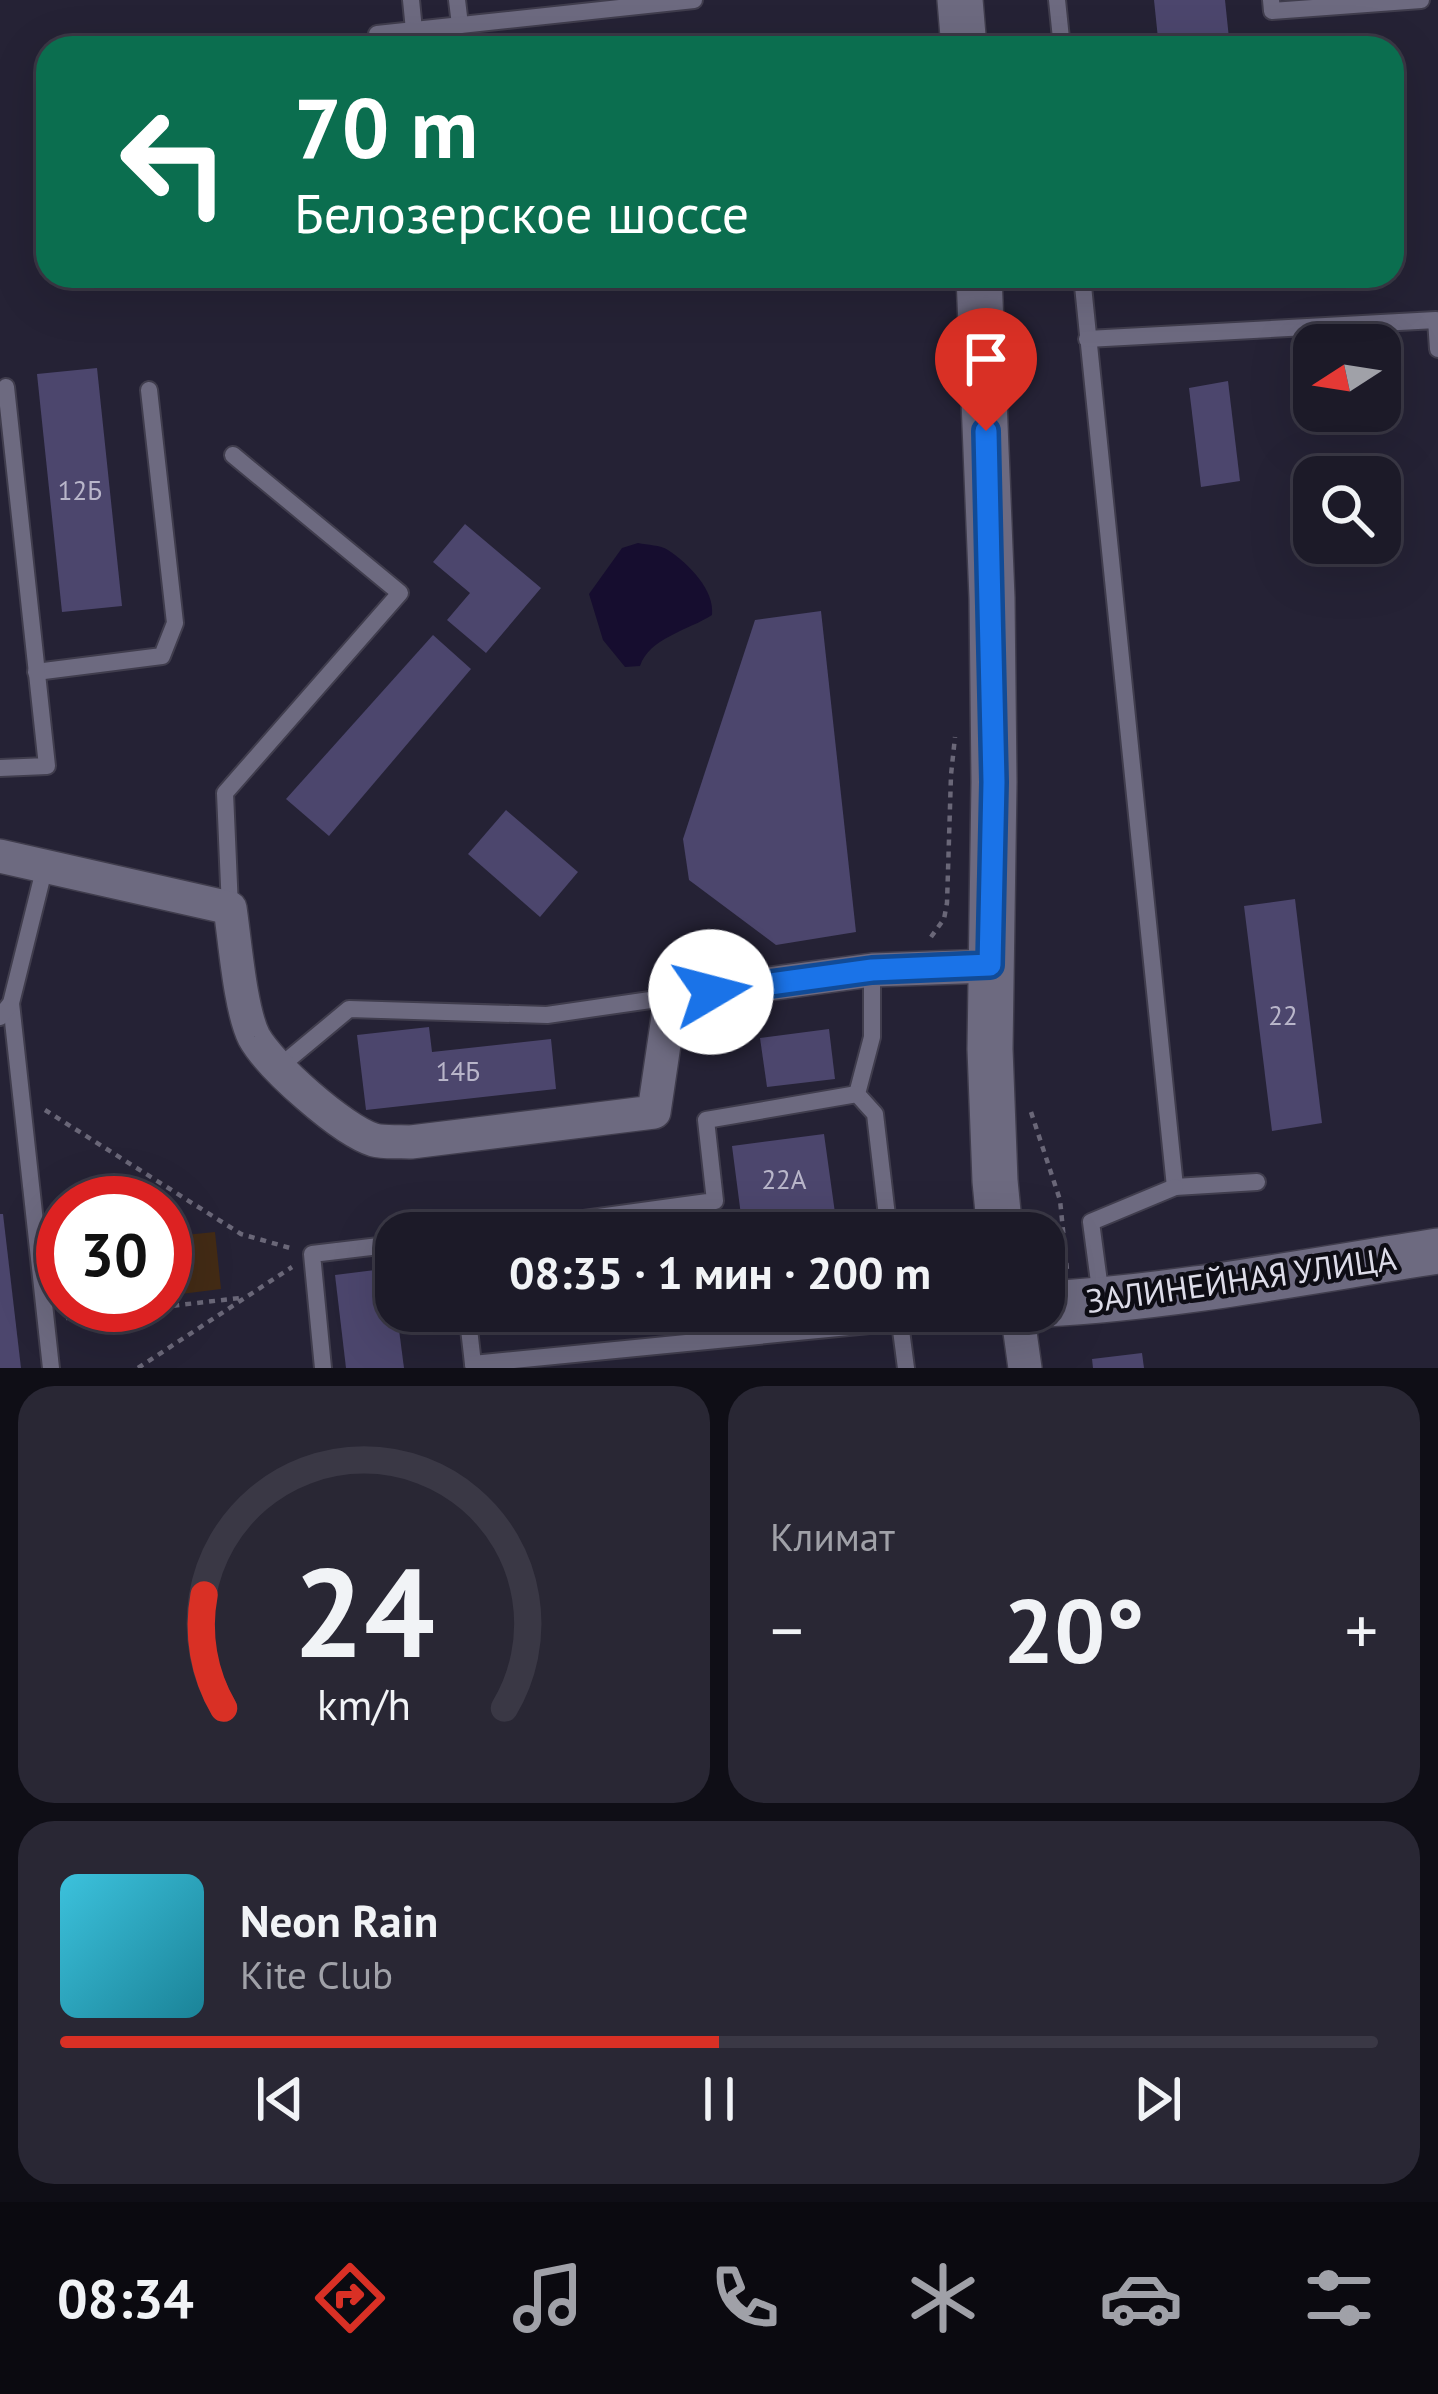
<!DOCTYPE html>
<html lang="ru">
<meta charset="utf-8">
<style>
body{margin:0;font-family:"PT Sans",sans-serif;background:#292734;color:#f1f3f6;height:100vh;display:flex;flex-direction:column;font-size:45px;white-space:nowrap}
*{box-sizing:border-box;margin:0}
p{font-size:39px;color:#a0a1a8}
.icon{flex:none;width:66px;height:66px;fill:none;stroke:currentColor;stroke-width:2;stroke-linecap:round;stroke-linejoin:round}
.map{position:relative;height:1368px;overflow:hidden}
.details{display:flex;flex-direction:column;gap:18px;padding:18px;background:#0f0e16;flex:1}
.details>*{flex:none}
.banner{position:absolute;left:36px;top:36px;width:1368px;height:252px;border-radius:36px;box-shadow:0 12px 48px #0002,0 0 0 3px #3a3845;background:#0b6e4f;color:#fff;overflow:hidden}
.needle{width:78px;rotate:258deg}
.tools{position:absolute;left:1293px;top:324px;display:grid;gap:24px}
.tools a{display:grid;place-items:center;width:108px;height:108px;border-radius:24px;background:#1c1a28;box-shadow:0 12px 48px #0002,0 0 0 3px #3a3845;font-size:60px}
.speed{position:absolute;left:36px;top:1176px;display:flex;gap:24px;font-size:60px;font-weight:700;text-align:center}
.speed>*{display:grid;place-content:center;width:156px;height:156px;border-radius:50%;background:#1c1a28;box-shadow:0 12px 48px #0002,0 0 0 3px #3a3845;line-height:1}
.speed .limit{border:18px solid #d22;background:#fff;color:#111}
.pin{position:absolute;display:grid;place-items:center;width:102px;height:102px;color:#fff;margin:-123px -51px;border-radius:50% 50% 50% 0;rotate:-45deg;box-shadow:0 0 12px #0007}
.pin .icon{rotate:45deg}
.me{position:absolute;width:132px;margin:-66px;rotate:82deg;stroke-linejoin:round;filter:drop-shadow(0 0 9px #0008)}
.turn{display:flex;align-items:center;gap:42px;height:252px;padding:0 60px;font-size:54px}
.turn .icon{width:156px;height:156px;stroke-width:2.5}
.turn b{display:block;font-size:84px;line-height:102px}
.big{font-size:90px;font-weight:800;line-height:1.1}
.details .card{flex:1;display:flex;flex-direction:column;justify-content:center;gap:18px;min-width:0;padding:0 42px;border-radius:36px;background:#292734}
.details .dial{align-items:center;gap:0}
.dial svg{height:312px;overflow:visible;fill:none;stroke:#3a3845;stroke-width:7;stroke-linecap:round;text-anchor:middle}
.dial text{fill:#f1f3f6;stroke:none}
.song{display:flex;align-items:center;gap:36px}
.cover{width:144px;height:144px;border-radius:18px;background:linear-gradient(135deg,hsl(190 70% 55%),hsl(190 70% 35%))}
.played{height:12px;border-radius:6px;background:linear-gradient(90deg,#d93025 50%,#3a3845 50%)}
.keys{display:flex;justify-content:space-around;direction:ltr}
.heat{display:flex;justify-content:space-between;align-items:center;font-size:66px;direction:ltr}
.details .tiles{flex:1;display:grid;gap:18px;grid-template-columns:1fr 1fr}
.card:last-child{grid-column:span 2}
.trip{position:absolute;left:375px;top:1212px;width:690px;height:120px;border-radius:36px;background:#1c1a28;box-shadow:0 12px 48px #0002,0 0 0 3px #3a3845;font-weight:800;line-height:120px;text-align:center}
.dock{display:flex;height:192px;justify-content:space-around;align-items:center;background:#0b0a10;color:#a0a1a8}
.dock .icon{width:84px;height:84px}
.dock .current{color:#d93025}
.dock b{font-size:54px;color:#f1f3f6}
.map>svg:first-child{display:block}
.green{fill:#432b15}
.water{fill:#160d2f}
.building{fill:#4c466d}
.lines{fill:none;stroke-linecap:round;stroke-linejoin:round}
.lane-casing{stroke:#403d4d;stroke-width:20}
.street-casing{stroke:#403d4d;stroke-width:36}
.secondary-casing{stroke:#403d4d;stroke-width:48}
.path{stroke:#6a6778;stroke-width:4.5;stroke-dasharray:6 6;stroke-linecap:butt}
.lane{stroke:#6d6a80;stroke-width:16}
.street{stroke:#6d6a80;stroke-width:33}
.secondary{stroke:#6d6a80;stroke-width:45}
.route-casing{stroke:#114b97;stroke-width:30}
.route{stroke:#1a73e8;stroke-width:21}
.labels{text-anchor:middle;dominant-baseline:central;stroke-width:9;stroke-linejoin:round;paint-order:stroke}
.number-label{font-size:27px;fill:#b9b6ca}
.street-label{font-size:33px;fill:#dddce9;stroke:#0e0d15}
</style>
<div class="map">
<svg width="1438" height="1368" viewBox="0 0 1438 1368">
<rect width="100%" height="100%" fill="#252235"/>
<path class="green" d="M 215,1232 L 221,1289 L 165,1296 L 165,1237 Z"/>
<path class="water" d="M 638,543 C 648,545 660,545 668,550 C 689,564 715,590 712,615 C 689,630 649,638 640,666 L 625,667 L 603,640 L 589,594 L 622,548 Z"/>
<g class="building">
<path d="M 1154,0 L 1225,0 L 1230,48 L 1159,48 Z"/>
<path d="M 97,368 L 122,606 L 62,612 L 37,374 Z"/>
<path d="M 1228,381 L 1240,481 L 1201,487 L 1189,388 Z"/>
<path d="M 465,524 L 541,588 L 486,653 L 447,620 L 470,593 L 433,562 Z"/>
<path d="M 821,611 L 856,932 L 776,945 L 689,880 L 683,839 L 755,620 Z"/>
<path d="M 433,635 L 471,669 L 329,836 L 286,799 Z"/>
<path d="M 506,810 L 578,872 L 540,917 L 468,854 Z"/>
<path d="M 1295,899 L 1322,1123 L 1272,1131 L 1244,906 Z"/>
<path d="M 429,1027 L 432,1052 L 551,1039 L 556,1089 L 366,1110 L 357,1035 Z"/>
<path d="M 829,1029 L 835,1079 L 767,1087 L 760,1038 Z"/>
<path d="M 824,1134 L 835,1213 L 788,1219 L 790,1233 L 688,1233 L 688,1230 L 742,1223 L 732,1146 Z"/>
<path d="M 0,1214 L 3,1214 L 21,1368 L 0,1368 Z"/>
<path d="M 953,1218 L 954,1233 L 923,1233 L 922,1221 Z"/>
<path d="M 391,1268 L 404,1368 L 346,1368 L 335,1275 Z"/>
<path d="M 1142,1353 L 1144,1368 L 1093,1368 L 1092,1359 Z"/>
</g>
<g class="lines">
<defs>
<g id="lane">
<path d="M 411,0 L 414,30"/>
<path d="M 457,0 L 460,25"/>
<path d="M 1057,0 L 1062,48"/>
<path d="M 1271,0 L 1272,11 L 1421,0"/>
<path d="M 377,34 L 694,0"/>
<path d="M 1082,276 L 1175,1187 L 1257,1182"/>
<path d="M 1087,339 L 1436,320 L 1438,349"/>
<path d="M 36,672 L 162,656 L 175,623 L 149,390"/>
<path d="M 0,768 L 47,766 L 6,387"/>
<path d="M 230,908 L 225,793 L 400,593 L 233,455"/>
<path d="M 872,970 L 872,1037 L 857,1094 L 875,1114 L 889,1233"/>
<path d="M 11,1003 L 51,1368"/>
<path d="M 0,1017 L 11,1003 L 45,866"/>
<path d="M 278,1068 L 349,1009 L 547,1015 L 671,997"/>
<path d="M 481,1233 L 715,1201 L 706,1120 L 857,1094"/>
<path d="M 1101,1297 L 1091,1222 L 1175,1187"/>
<path d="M 467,1311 L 473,1364"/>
<path d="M 899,1315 L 906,1368"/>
<path d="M 323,1368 L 312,1254 L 396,1244"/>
<path d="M 474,1368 L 473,1364 L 900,1322 L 960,1311"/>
</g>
<g id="street">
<path d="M 0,856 L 230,908 C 235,941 240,1009 254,1037 C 270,1066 342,1130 374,1140 C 385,1143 400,1141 411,1142 L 654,1112 L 671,997 L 872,970 L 990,966"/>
<path d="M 1017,1311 L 1025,1368"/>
</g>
<g id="secondary">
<path d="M 960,0 L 964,48"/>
<path d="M 979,276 L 992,598 L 994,782 L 990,1049 L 995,1181 L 1000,1233"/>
<path d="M 1044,1304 C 1176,1297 1308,1271 1438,1251"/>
</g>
</defs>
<use href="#lane" class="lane-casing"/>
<use href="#street" class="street-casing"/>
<use href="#secondary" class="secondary-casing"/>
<g class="path">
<path d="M 931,937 L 944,919 L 947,903 L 951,775 L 955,737"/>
<path d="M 45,1110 L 241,1234 L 290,1248"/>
<path d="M 1031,1112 L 1060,1200 L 1067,1270"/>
<path d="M 66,1318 L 240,1298"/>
<path d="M 138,1368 L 292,1267"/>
</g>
<use href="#lane" class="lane"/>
<use href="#street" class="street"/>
<use href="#secondary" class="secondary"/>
</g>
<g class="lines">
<defs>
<path id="route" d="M 711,992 L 872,970 L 990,965 L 994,782 L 986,431"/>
</defs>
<use href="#route" class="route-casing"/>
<use href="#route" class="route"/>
</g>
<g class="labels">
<g class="number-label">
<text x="80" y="490">12Б</text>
<text x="1283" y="1015">22</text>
<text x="458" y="1071">14Б</text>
<text x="784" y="1179">22А</text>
</g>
<g class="street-label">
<text transform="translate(1241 1279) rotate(-8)">ЗАЛИНЕЙНАЯ УЛИЦА</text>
</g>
</g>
</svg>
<div class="tools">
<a><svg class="needle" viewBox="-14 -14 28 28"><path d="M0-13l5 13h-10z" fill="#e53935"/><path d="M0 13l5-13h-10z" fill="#a0a1a8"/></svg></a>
<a><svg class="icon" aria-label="search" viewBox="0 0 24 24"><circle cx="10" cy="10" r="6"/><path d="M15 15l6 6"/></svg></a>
</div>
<div class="speed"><div class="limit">30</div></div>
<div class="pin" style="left:986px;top:431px;background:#d93025"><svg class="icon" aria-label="arrive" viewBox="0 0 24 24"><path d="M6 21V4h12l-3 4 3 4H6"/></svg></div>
<svg class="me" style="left:711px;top:992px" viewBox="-20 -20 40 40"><circle r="19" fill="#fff"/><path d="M0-13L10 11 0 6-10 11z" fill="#1a73e8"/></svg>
<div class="trip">08:35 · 1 мин · 200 m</div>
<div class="banner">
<div class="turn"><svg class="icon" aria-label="left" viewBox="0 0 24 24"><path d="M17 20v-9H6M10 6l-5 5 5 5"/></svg><div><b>70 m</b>Белозерское шоссе</div></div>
</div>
</div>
<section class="details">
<div class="tiles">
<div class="card dial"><svg viewBox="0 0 100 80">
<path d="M14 69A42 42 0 1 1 86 69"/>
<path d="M14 69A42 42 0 0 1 9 40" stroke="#d93025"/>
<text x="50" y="56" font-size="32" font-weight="700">24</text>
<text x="50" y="72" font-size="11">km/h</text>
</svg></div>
<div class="card"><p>Климат</p>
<div class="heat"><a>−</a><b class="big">20°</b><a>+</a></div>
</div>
<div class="card">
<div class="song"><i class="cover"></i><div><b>Neon Rain</b><p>Kite Club</p></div></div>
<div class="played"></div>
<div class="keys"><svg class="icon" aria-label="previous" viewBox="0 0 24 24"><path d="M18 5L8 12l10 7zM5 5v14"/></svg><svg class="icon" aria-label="pause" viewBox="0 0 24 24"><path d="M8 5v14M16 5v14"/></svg><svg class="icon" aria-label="next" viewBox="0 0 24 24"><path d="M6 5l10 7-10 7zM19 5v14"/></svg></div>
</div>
</div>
</section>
<nav class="dock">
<b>08:34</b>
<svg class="icon current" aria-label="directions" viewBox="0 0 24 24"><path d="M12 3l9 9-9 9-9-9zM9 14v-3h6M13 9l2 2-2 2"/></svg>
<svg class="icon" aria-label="music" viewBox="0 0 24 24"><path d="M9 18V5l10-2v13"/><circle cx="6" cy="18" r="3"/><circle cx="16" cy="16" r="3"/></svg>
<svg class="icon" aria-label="phone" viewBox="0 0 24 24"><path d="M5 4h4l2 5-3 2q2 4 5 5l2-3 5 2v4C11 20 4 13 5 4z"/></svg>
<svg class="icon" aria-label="climate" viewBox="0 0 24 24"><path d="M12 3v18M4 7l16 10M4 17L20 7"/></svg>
<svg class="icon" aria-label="car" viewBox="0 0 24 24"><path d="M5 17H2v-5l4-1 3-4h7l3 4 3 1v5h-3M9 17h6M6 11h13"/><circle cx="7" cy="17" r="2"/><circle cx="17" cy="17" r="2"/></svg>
<svg class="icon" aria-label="filters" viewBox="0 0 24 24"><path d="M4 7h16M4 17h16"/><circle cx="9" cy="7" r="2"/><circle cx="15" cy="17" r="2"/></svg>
</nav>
